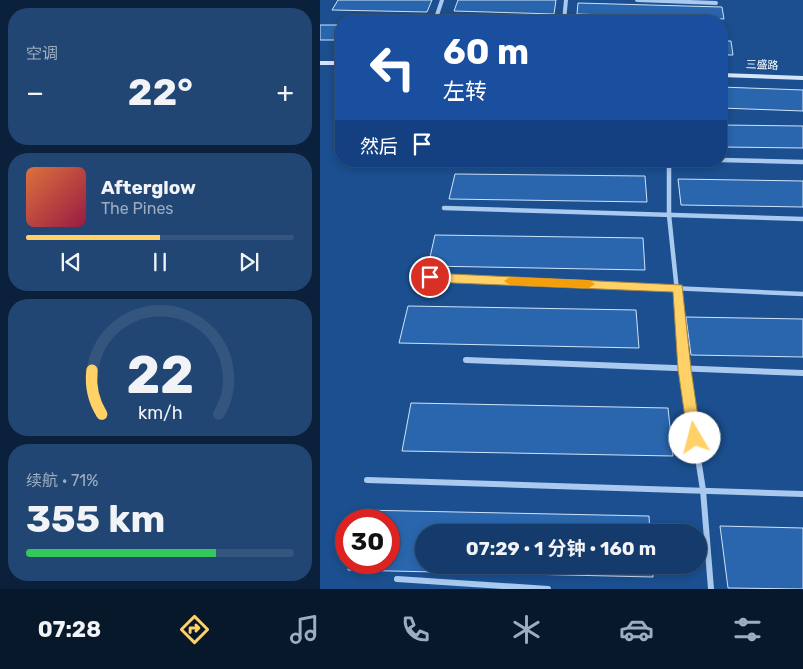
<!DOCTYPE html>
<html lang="zh">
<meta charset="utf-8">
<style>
body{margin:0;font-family:Rubik,"Noto Sans SC",sans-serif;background:#214673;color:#f1f3f6;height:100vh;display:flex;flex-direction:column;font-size:19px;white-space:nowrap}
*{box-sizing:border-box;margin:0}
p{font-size:16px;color:#9dadc1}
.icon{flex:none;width:28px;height:28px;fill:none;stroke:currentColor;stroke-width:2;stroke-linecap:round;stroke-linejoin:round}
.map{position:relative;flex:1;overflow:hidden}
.sheet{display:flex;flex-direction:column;gap:8px;padding:8px;background:#0b203b;width:320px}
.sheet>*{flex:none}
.guide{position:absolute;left:15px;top:15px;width:392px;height:152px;border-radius:20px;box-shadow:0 2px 8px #0003,0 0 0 1px #33557e;background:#1a4fa0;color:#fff;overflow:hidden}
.speed{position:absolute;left:15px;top:509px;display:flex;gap:10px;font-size:25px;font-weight:700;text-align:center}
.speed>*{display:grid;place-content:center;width:65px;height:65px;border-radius:50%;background:#143b6b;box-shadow:0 2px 8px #0003,0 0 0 1px #33557e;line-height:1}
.speed .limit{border:8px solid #d22;background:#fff;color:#111}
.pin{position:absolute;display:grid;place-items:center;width:42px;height:42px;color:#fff;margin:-21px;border:2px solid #fff;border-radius:50%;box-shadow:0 1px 5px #0007}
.me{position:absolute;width:55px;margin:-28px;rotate:352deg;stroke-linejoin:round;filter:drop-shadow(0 0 4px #0008)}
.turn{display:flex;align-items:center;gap:18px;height:105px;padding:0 25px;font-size:22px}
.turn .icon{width:65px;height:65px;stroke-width:2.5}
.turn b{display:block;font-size:35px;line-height:42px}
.then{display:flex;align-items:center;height:48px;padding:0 25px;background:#0003;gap:10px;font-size:19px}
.big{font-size:38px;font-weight:700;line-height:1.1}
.sheet .widget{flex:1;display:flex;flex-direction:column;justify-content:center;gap:8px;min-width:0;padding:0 18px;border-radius:20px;background:#214673}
.sheet .dial{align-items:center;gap:0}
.dial svg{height:130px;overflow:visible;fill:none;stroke:#33557e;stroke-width:7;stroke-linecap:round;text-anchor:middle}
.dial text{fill:#f1f3f6;stroke:none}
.song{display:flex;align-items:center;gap:15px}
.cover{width:60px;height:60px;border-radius:8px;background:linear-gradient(135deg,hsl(20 70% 55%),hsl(340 70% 35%))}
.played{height:5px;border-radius:2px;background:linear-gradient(90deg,#ffd166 50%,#33557e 50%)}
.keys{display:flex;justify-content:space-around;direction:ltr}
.heat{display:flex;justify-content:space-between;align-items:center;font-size:28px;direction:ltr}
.charge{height:8px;border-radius:4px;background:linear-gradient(90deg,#34c759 71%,#33557e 0)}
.trip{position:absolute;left:95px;top:524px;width:292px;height:50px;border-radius:25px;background:#143b6b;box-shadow:0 2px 8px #0003,0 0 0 1px #33557e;font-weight:700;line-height:50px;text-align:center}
.tabs{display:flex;height:80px;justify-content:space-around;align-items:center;background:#08182b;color:#9dadc1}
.tabs .icon{width:35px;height:35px}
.tabs .active{color:#ffd166}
.tabs b{font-size:22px;color:#f1f3f6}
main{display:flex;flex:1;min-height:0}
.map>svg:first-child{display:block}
.building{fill:#2a66ad;stroke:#cfe3fa}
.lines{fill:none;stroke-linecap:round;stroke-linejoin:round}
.minor-far2{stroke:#a9c9ee;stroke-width:4}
.minor-far1{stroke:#a9c9ee;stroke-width:4.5}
.minor{stroke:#a9c9ee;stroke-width:6}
.secondary{fill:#d6e6fa;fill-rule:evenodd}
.route{fill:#ffd166;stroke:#a68842}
.slow{fill:#f59e0b}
.labels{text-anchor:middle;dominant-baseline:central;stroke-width:5;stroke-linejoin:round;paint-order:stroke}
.far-street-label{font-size:11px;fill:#fff;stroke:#1b4f8f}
</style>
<main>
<section class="sheet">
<div class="widget"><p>空调</p>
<div class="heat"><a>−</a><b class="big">22°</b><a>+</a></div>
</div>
<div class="widget">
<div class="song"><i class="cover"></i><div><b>Afterglow</b><p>The Pines</p></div></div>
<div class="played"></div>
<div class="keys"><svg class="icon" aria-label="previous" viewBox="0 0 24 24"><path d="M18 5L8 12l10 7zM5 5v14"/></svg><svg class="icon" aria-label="pause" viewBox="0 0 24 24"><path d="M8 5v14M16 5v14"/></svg><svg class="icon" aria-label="next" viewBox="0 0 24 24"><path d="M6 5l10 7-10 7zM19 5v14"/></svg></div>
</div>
<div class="widget dial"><svg viewBox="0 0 100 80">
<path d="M14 69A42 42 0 1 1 86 69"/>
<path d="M14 69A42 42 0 0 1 8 42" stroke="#ffd166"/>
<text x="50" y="56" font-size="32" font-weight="700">22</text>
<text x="50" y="72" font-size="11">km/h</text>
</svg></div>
<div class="widget"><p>续航 · 71%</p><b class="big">355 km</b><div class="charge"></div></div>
</section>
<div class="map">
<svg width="483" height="589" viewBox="0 0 483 589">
<rect width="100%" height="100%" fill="#1b4f8f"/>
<g class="building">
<path d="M 18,0 L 112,0 L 107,12 L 12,10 Z"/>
<path d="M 138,0 L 236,0 L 234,14 L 134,11 Z"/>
<path d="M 258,3 L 402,7 L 404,19 L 257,14 Z"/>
<rect x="0" y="25" width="21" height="15"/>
<path d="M 401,41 L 411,41 L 413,55 L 401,55 Z"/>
<path d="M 401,87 L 483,90 L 483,111 L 401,108 Z"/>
<path d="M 401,125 L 483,126 L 483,148 L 401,147 Z"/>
<path d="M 135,174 L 325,176 L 327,202 L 129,199 Z"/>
<path d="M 358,179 L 483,181 L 483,207 L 361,205 Z"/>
<path d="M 115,235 L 323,238 L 325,270 L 108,266 Z"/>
<path d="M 88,306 L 316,310 L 319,348 L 79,343 Z"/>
<path d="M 366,317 L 483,319 L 483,357 L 371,355 Z"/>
<path d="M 91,403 L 348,408 L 353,456 L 82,451 Z"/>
<path d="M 41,510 L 329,516 L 330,532 L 104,532 L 104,565 L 332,565 L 333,577 L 28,570 L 29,562 L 69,562 L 69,520 L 39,520 Z"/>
<path d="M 400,526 L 483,528 L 483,589 L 408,588 Z"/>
</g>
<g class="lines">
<g class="minor-far2">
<path d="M 317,0 L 396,3"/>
<path d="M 115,21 L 122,0"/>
<path d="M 244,21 L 246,0"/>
</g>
<g class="minor-far1">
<path d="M 401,160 L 483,162"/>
<path d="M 349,161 L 349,215 L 362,339"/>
<path d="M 124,208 L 483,219"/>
<path d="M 110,277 L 483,294"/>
</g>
<g class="minor">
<path d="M 362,338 L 364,369 L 383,490 L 391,589"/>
<path d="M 146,360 L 483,373"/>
<path d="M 47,480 L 483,494"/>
<path d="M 77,579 L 228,589"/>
</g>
<g class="secondary">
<rect x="0" y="61" width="21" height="4"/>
<path d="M 401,73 L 483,76 L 483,80 L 401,77 Z"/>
</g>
</g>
<path class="route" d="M 110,273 L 362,285 L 371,369 L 381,438 L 380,442 L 375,444 L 370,442 L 368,438 L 358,369 L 353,292 L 110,282 L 104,277 Z"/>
<path class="slow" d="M 190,277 L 269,280 L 275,284 L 269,288 L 190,285 L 184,281 Z"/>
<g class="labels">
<g class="far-street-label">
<text transform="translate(442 65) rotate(2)">三盛路</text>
</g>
</g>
</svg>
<div class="speed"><div class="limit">30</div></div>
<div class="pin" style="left:110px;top:277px;background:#d93025"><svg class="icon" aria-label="arrive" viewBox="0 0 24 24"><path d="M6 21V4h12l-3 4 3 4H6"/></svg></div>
<svg class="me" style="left:375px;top:438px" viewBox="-20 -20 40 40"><circle r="19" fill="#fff"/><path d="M0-13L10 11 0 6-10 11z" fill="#ffd166"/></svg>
<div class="trip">07:29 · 1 分钟 · 160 m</div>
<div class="guide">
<div class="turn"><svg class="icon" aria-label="left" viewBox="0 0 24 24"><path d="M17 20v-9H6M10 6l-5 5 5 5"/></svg><div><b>60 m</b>左转</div></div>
<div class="then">然后<svg class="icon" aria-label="arrive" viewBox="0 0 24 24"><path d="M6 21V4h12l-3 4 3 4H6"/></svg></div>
</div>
</div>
</main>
<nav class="tabs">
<b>07:28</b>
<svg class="icon active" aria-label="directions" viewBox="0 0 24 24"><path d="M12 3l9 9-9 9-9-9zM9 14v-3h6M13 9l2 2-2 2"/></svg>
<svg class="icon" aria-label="music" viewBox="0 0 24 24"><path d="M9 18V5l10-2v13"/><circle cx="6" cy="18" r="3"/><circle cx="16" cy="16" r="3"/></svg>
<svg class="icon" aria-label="phone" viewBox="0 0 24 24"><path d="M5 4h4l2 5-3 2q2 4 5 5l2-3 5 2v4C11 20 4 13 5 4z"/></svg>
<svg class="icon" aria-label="climate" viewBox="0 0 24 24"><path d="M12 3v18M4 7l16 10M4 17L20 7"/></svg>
<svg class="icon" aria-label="car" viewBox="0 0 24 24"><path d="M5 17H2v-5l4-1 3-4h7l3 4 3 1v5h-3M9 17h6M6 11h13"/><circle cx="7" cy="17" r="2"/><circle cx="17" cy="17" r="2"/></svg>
<svg class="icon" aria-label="filters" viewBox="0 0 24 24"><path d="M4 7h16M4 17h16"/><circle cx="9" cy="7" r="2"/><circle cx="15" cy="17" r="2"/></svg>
</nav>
